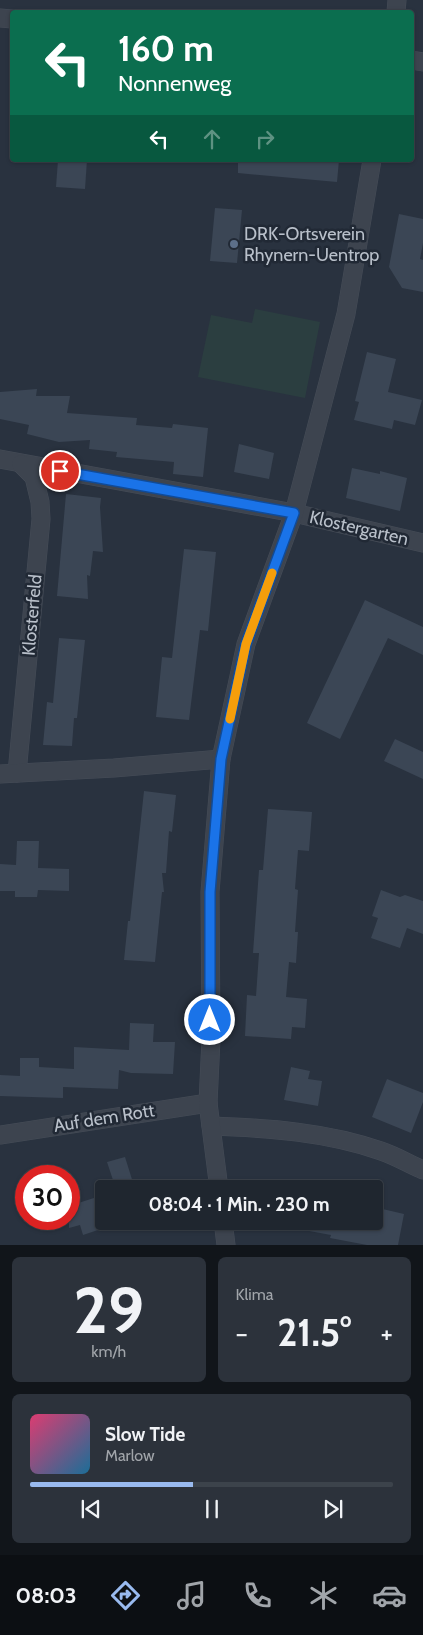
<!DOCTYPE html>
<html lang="de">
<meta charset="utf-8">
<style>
body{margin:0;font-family:Cabin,sans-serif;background:#2c323b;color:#f1f3f6;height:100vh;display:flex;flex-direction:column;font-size:19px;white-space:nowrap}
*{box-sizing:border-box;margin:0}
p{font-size:16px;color:#a1a5aa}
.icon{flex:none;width:28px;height:28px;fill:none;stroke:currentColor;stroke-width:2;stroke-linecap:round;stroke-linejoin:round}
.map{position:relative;height:1245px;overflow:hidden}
.details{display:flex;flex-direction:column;gap:12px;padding:12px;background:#11151a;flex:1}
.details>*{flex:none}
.guide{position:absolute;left:10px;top:10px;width:404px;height:152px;border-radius:5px;box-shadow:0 1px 4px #0004,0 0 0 1px #3c434b;background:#0b6e4f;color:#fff;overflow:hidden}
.speed{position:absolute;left:15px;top:1165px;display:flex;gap:10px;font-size:25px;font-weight:700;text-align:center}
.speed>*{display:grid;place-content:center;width:65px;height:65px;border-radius:50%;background:#1f262f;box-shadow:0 1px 4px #0004,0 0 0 1px #3c434b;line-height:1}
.speed .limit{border:8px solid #d22;background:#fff;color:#111}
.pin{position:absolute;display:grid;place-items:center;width:42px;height:42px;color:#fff;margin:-21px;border:2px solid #fff;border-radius:50%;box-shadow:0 1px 5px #0007}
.me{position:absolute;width:55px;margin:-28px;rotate:0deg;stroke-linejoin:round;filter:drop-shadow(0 0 4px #0008)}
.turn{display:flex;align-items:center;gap:18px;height:105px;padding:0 25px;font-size:22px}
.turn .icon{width:65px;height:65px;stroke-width:2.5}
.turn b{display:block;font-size:35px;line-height:42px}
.lanes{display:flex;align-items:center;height:48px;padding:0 25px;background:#0003;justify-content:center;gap:25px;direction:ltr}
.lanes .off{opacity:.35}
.big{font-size:38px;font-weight:800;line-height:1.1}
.details .widget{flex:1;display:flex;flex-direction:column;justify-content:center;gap:8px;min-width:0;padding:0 18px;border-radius:8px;background:#2c323b}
.details .dial{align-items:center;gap:0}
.dial b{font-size:65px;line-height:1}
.song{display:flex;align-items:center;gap:15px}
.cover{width:60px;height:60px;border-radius:8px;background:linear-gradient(135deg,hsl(340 70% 55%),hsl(200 70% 35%))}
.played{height:5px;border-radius:2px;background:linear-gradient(90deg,#99baef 45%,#3c434b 45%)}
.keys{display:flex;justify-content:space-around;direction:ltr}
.heat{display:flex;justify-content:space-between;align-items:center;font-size:28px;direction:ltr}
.details .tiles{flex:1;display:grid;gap:12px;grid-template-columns:1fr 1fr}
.widget:last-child{grid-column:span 2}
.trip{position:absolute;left:95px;top:1180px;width:288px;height:50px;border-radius:5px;background:#1f262f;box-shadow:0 1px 4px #0004,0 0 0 1px #3c434b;font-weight:800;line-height:50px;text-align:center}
.dock{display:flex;height:80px;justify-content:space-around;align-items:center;background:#0c0f13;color:#a1a5aa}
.dock .icon{width:35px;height:35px}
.dock .active{color:#99baef}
.dock b{font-size:22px;color:#f1f3f6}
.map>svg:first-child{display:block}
.green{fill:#2b3e40}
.building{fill:#3b4655}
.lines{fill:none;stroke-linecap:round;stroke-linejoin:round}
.minor-casing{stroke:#464d58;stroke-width:19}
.minor{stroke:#3d444f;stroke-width:18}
.route-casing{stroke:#114b97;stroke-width:12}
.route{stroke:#1a73e8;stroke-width:9}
.slow{stroke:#f59e0b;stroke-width:9}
.service-dot{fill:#5c6f8a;stroke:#212935;stroke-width:2}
.labels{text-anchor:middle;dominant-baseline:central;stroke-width:5;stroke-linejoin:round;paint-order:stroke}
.poi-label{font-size:18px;fill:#b9c0ca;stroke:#212935;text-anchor:start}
.street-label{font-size:18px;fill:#b9c0ca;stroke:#212935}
</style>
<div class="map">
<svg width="423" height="1245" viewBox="0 0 423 1245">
<rect width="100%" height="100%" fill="#29323f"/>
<path class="green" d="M 255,309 L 320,322 L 305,398 L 198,377 L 211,315 L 252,323 Z"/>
<g class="building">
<path d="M 58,160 L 87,160 L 85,189 L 56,187 Z"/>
<path d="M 238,160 L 339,160 L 337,182 L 238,173 Z"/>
<path d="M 215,208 L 242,210 L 237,263 L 210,261 Z"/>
<path d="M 399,214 L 423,219 L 423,243 L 420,259 L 423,260 L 423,292 L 402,288 L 389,267 Z"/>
<path d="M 367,352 L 396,359 L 388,392 L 422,400 L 415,425 L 394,420 L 392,429 L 354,420 L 359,402 L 355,401 Z"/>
<path d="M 37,389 L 36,396 L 70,396 L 67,413 L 137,418 L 136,425 L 172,428 L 173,424 L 208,428 L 203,477 L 173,474 L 174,462 L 116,457 L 117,452 L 89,449 L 90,440 L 59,442 L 27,434 L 29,425 L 0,419 L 0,392 Z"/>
<path d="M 239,444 L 274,453 L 269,479 L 234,472 Z"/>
<path d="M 352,468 L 380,474 L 380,471 L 407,478 L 400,511 L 346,498 Z"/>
<path d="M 66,494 L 101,498 L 100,507 L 103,552 L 93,551 L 90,576 L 87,575 L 88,599 L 57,596 Z"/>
<path d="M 184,549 L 216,552 L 208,631 L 200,630 L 189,720 L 156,717 L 162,657 L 172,658 Z"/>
<path d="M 365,600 L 423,627 L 423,655 L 388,638 L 340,739 L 307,723 Z"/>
<path d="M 59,638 L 85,640 L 77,718 L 74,718 L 72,746 L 43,745 L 47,702 L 53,703 Z"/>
<path d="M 395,739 L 423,752 L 423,779 L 384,761 Z"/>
<path d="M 144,791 L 176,795 L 172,832 L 169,831 L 166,873 L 162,873 L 164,892 L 162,892 L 155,962 L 124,960 L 128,921 L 130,921 Z"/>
<path d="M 268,809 L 312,812 L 309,851 L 298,850 L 295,889 L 298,890 L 295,932 L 298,932 L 296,963 L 289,962 L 286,997 L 307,999 L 305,1028 L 292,1027 L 291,1039 L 245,1036 L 247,995 L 256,996 L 259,953 L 253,953 L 259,870 L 263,870 Z"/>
<path d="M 17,841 L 39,841 L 38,868 L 69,869 L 69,891 L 38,890 L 37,897 L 15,897 L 15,891 L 0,891 L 0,864 L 16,865 Z"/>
<path d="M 381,890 L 400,897 L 405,895 L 423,901 L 423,934 L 407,928 L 400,948 L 371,938 L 378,918 L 372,916 Z"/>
<path d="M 130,1023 L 154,1024 L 153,1042 L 175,1042 L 173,1074 L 131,1073 L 119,1070 L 118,1089 L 63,1087 L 63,1098 L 0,1096 L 0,1075 L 20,1076 L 20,1058 L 39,1058 L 39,1067 L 74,1069 L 74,1047 L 129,1050 Z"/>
<path d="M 291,1067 L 310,1071 L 308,1079 L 322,1081 L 318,1106 L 284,1100 Z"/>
<path d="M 387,1079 L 423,1093 L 423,1102 L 411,1133 L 372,1117 Z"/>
<path d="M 125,1157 L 135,1189 L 116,1189 L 107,1162 Z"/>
<path d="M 268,1184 L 291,1188 L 293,1189 L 267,1189 Z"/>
<path d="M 97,1197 L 107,1227 L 83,1235 L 80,1225 L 69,1228 L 69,1206 Z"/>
<path d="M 374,1207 L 404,1214 L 398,1245 L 367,1245 L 330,1238 L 331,1235 L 260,1222 L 374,1221 Z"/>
</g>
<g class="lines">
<defs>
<g id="minor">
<path d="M 396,12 L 397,0"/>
<path d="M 0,18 L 12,19"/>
<path d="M 411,60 L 423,62"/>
<path d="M 0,459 L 294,513 L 423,543"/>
<path d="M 17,773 L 41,519 L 40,502 L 34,477 L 21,464"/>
<path d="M 0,774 L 114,768 L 221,759"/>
<path d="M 211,1126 C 268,1128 327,1132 381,1151 C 396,1156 409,1164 423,1170"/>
<path d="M 0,1135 L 208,1103"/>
<path d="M 219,1189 L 208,1103 L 211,1039 L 210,892 L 221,759 L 246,644 L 294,513 L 346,314 L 372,160"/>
<path d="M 223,1221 L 226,1245"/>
</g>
</defs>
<use href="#minor" class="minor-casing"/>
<use href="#minor" class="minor"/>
</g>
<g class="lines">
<defs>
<path id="route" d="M 60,471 L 294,513 L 246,644 L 221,759 L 210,892 L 210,1020"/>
</defs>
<use href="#route" class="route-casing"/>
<use href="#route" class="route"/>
<path class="slow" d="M 230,719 L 246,644 L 272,573"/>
</g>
<circle class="service-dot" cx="234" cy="244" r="5"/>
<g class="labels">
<g class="poi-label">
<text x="244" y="234">DRK-Ortsverein<tspan x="244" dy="21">Rhynern-Uentrop</tspan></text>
</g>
<g class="street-label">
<text transform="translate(359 528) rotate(13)">Klostergarten</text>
<text transform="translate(32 615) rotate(-85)">Klosterfeld</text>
<text transform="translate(104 1118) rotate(-9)">Auf dem Rott</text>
</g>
</g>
</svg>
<div class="speed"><div class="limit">30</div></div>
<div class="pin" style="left:60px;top:471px;background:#d93025"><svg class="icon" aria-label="arrive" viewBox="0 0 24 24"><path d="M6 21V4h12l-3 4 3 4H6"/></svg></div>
<svg class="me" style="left:210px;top:1020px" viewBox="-20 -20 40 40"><circle r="17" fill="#1a73e8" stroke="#fff" stroke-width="3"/><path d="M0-11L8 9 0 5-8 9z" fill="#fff"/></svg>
<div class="trip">08:04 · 1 Min. · 230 m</div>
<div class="guide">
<div class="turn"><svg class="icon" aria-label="left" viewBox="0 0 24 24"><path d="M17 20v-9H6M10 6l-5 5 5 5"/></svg><div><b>160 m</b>Nonnenweg</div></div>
<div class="lanes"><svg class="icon" aria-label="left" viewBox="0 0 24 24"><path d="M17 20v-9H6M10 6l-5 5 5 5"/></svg><svg class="icon off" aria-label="ahead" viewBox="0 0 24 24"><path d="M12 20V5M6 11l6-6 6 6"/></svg><svg class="icon off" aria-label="right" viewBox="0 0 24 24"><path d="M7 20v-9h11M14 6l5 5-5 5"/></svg></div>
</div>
</div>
<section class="details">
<div class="tiles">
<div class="widget dial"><b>29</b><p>km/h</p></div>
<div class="widget"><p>Klima</p>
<div class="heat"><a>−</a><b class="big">21.5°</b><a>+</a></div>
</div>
<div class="widget">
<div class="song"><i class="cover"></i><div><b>Slow Tide</b><p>Marlow</p></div></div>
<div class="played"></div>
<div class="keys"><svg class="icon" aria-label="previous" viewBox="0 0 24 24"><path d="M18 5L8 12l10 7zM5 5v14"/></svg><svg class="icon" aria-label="pause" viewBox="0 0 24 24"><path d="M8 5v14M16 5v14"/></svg><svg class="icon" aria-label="next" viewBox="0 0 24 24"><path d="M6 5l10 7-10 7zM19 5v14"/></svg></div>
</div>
</div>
</section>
<nav class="dock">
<b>08:03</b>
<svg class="icon active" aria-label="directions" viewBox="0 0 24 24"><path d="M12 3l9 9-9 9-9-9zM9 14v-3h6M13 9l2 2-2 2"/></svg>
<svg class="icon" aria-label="music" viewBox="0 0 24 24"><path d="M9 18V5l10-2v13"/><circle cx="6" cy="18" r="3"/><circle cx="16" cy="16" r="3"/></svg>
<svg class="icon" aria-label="phone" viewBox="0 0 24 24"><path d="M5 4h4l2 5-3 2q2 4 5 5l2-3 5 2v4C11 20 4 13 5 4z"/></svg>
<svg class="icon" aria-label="climate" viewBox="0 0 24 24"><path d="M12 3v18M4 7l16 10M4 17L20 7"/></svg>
<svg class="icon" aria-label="car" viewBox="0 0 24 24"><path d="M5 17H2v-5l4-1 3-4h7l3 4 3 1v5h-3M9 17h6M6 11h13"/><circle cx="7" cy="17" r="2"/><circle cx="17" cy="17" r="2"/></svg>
</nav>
